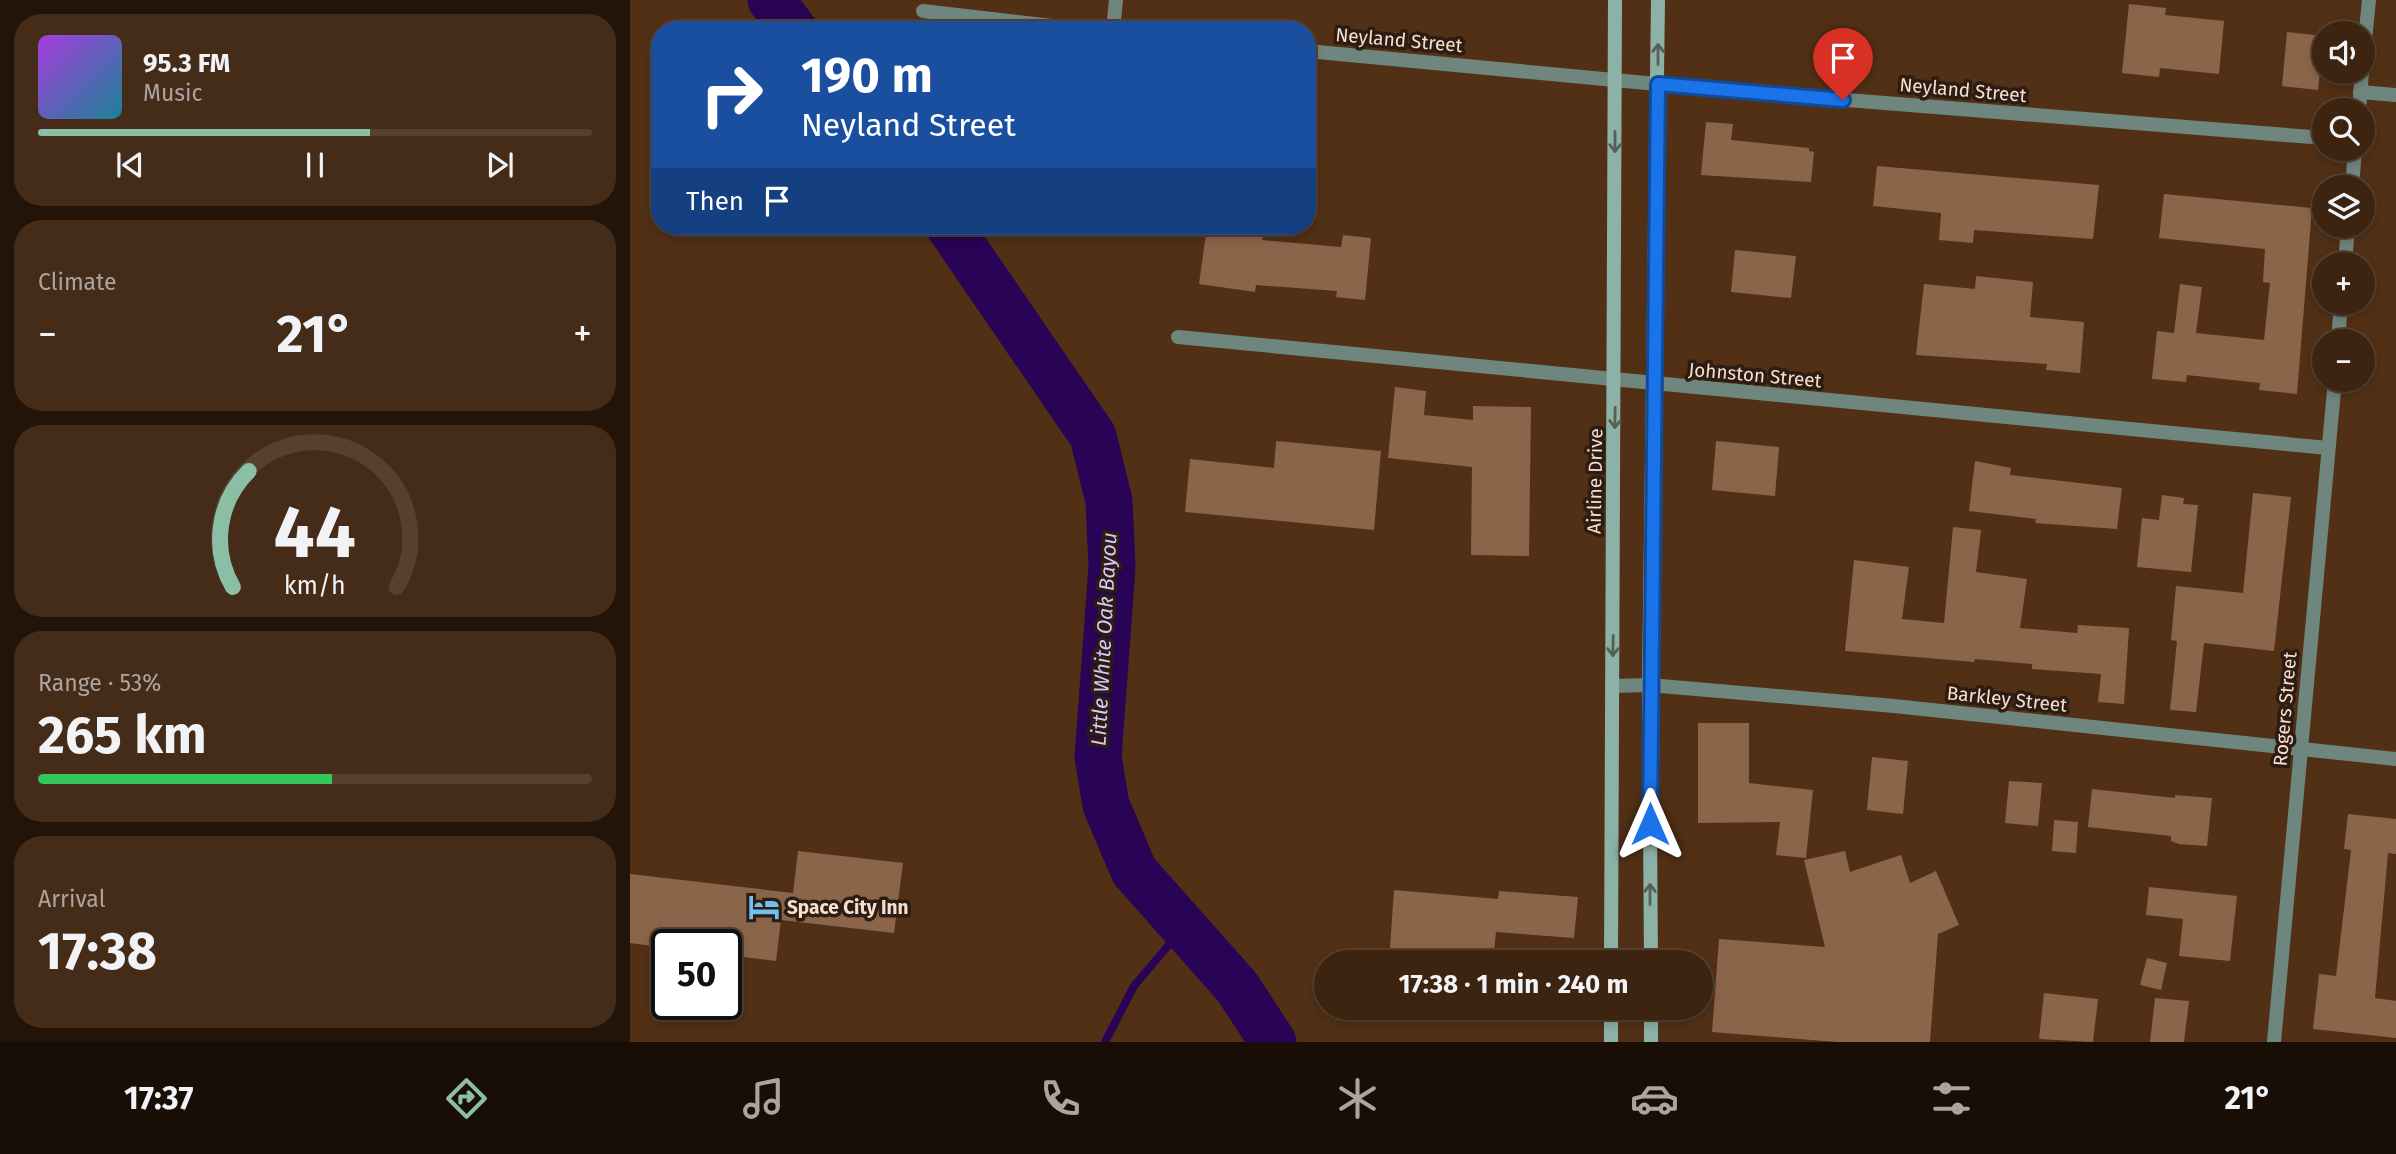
<!DOCTYPE html>
<meta charset="utf-8">
<style>
body{margin:0;font-family:"Fira Sans",sans-serif;background:#442c19;color:#f1f3f6;height:100vh;display:flex;flex-direction:column;font-size:26px;white-space:nowrap}
*{box-sizing:border-box;margin:0}
p{font-size:23px;color:#ada49f}
.icon{flex:none;width:38px;height:38px;fill:none;stroke:currentColor;stroke-width:2;stroke-linecap:round;stroke-linejoin:round}
.map{position:relative;flex:1;overflow:hidden}
.panel{display:flex;flex-direction:column;gap:14px;padding:14px;background:#221409;width:630px}
.panel>*{flex:none}
.hud{position:absolute;left:21px;top:21px;width:665px;height:214px;border-radius:28px;box-shadow:0 4px 10px #0003,0 0 0 2px #564130;background:#1a4fa0;color:#fff;overflow:hidden}
.fabs{position:absolute;left:1682px;top:21px;display:grid;gap:14px}
.fabs a{display:grid;place-items:center;width:63px;height:63px;border-radius:50%;background:#3d2410;box-shadow:0 4px 10px #0003,0 0 0 2px #564130;font-size:35px}
.speed{position:absolute;left:21px;top:929px;display:flex;gap:14px;font-size:35px;font-weight:700;text-align:center}
.speed>*{display:grid;place-content:center;width:91px;height:91px;border-radius:50%;background:#3d2410;box-shadow:0 4px 10px #0003,0 0 0 2px #564130;line-height:1}
.speed .limit{border:4px solid #111;border-radius:10px;background:#fff;color:#111}
.pin{position:absolute;display:grid;place-items:center;width:60px;height:60px;color:#fff;margin:-72px -30px;border-radius:50% 50% 50% 0;rotate:-45deg;box-shadow:0 0 7px #0007}
.pin .icon{rotate:45deg}
.me{position:absolute;width:77px;margin:-38px;rotate:0deg;stroke-linejoin:round;filter:drop-shadow(0 0 5px #0008)}
.turn{display:flex;align-items:center;gap:24px;height:147px;padding:0 35px;font-size:32px}
.turn .icon{width:91px;height:91px;stroke-width:2.5}
.turn b{display:block;font-size:49px;line-height:60px}
.then{display:flex;align-items:center;height:66px;padding:0 35px;background:#0003;gap:14px;font-size:26px}
.big{font-size:52px;font-weight:700;line-height:1.1}
.panel .tile{flex:1;display:flex;flex-direction:column;justify-content:center;gap:10px;min-width:0;padding:0 24px;border-radius:28px;background:#442c19}
.panel .dial{align-items:center;gap:0}
.dial svg{height:182px;overflow:visible;fill:none;stroke:#564130;stroke-width:7;stroke-linecap:round;text-anchor:middle}
.dial text{fill:#f1f3f6;stroke:none}
.song{display:flex;align-items:center;gap:21px}
.cover{width:84px;height:84px;border-radius:10px;background:linear-gradient(135deg,hsl(280 70% 55%),hsl(190 70% 35%))}
.played{height:7px;border-radius:4px;background:linear-gradient(90deg,#8abfa5 60%,#564130 60%)}
.keys{display:flex;justify-content:space-around;direction:ltr}
.heat{display:flex;justify-content:space-between;align-items:center;font-size:38px;direction:ltr}
.charge{height:10px;border-radius:5px;background:linear-gradient(90deg,#34c759 53%,#564130 0)}
.trip{position:absolute;left:684px;top:950px;width:399px;height:70px;border-radius:35px;background:#3d2410;box-shadow:0 4px 10px #0003,0 0 0 2px #564130;font-weight:700;line-height:70px;text-align:center}
.dock{display:flex;height:112px;justify-content:space-around;align-items:center;background:#180e06;color:#ada49f}
.dock .icon{width:49px;height:49px}
.dock .active{color:#8abfa5}
.dock b{font-size:32px;color:#f1f3f6}
main{display:flex;flex:1;min-height:0}
.map>svg:first-child{display:block}
.lines{fill:none;stroke-linecap:round;stroke-linejoin:round}
.stream{stroke:#290355;stroke-width:8}
.river{stroke:#290355;stroke-width:47}
.building{fill:#8b654a}
.minor{stroke:#6f867f;stroke-width:14}
.secondary{stroke:#8cb1a7;stroke-width:14}
.oneway{stroke:#575f54}
.route-casing{stroke:#114b97;stroke-width:18}
.route{stroke:#1a73e8;stroke-width:12}
.labels{text-anchor:middle;dominant-baseline:central;stroke-width:7;stroke-linejoin:round;paint-order:stroke}
.street-label{font-size:19px;fill:#f5dfd0;stroke:#2c1c11}
.poi-label{font-size:19px;font-weight:bold;fill:#f5dfd0;stroke:#2c1c11;text-anchor:start}
.water-label{font-size:21px;font-style:italic;fill:#d5c8ff;stroke:#2c1c11}
</style>
<main>
<section class="panel">
<div class="tile">
<div class="song"><i class="cover"></i><div><b>95.3 FM</b><p>Music</p></div></div>
<div class="played"></div>
<div class="keys"><svg class="icon" aria-label="previous" viewBox="0 0 24 24"><path d="M18 5L8 12l10 7zM5 5v14"/></svg><svg class="icon" aria-label="pause" viewBox="0 0 24 24"><path d="M8 5v14M16 5v14"/></svg><svg class="icon" aria-label="next" viewBox="0 0 24 24"><path d="M6 5l10 7-10 7zM19 5v14"/></svg></div>
</div>
<div class="tile"><p>Climate</p>
<div class="heat"><a>−</a><b class="big">21°</b><a>+</a></div>
</div>
<div class="tile dial"><svg viewBox="0 0 100 80">
<path d="M14 69A42 42 0 1 1 86 69"/>
<path d="M14 69A42 42 0 0 1 21 18" stroke="#8abfa5"/>
<text x="50" y="56" font-size="32" font-weight="700">44</text>
<text x="50" y="72" font-size="11">km/h</text>
</svg></div>
<div class="tile"><p>Range · 53%</p><b class="big">265 km</b><div class="charge"></div></div>
<div class="tile"><p>Arrival</p><b class="big">17:38</b></div>
</section>
<div class="map">
<svg width="1766" height="1042" viewBox="0 0 1766 1042">
<rect width="100%" height="100%" fill="#513016"/>
<g class="lines">
<path class="stream" d="M 475,1042 L 504,986 L 554,927"/>
<g class="river">
<path d="M 141,0 L 164,30"/>
<path d="M 319,226 L 463,436 L 479,501 L 482,567 L 468,757 L 476,805 L 504,871 L 607,987 L 643,1042"/>
</g>
</g>
<g class="building">
<path d="M 1499,4 L 1536,8 L 1535,15 L 1594,21 L 1589,74 L 1530,68 L 1529,77 L 1492,73 Z"/>
<path d="M 1657,32 L 1694,36 L 1688,90 L 1652,86 Z"/>
<path d="M 1076,122 L 1103,124 L 1101,140 L 1179,148 L 1179,151 L 1184,152 L 1181,182 L 1071,175 Z"/>
<path d="M 1247,166 L 1469,185 L 1463,239 L 1344,230 L 1343,243 L 1309,240 L 1311,213 L 1243,206 Z"/>
<path d="M 1534,194 L 1682,208 L 1667,394 L 1629,390 L 1630,383 L 1557,375 L 1556,382 L 1522,379 L 1527,331 L 1544,333 L 1550,284 L 1572,287 L 1566,333 L 1634,340 L 1640,283 L 1633,282 L 1635,249 L 1529,238 Z"/>
<path d="M 577,226 L 617,226 L 616,235 L 633,237 L 632,240 L 711,247 L 713,235 L 741,238 L 735,300 L 706,297 L 707,291 L 626,285 L 625,292 L 569,284 Z"/>
<path d="M 1105,250 L 1166,256 L 1161,298 L 1101,292 Z"/>
<path d="M 1346,276 L 1403,282 L 1400,317 L 1454,322 L 1450,373 L 1416,370 L 1417,364 L 1286,355 L 1294,284 L 1345,289 Z"/>
<path d="M 765,387 L 796,391 L 794,415 L 843,420 L 843,406 L 901,407 L 899,556 L 841,555 L 842,467 L 758,458 Z"/>
<path d="M 646,441 L 751,451 L 744,530 L 555,512 L 560,459 L 644,468 Z"/>
<path d="M 1086,441 L 1149,447 L 1145,496 L 1082,490 Z"/>
<path d="M 1345,461 L 1381,468 L 1380,475 L 1492,488 L 1487,529 L 1405,523 L 1406,519 L 1339,511 Z"/>
<path d="M 1623,493 L 1661,497 L 1644,651 L 1574,643 L 1566,712 L 1540,710 L 1547,641 L 1541,640 L 1546,586 L 1613,593 Z"/>
<path d="M 1532,495 L 1554,498 L 1553,504 L 1568,505 L 1561,572 L 1507,567 L 1512,518 L 1529,520 Z"/>
<path d="M 1323,527 L 1351,530 L 1346,572 L 1397,579 L 1390,628 L 1447,633 L 1448,625 L 1499,628 L 1494,704 L 1468,702 L 1471,674 L 1402,669 L 1402,664 L 1345,659 L 1344,662 L 1215,651 L 1224,560 L 1279,567 L 1272,619 L 1314,623 Z"/>
<path d="M 1068,723 L 1119,723 L 1119,783 L 1183,790 L 1176,858 L 1146,855 L 1150,822 L 1068,823 Z"/>
<path d="M 1242,757 L 1278,761 L 1273,814 L 1237,810 Z"/>
<path d="M 1379,781 L 1412,783 L 1408,826 L 1375,823 Z"/>
<path d="M 1462,789 L 1545,798 L 1545,795 L 1582,798 L 1577,846 L 1549,844 L 1541,841 L 1541,836 L 1458,827 Z"/>
<path d="M 1718,814 L 1766,819 L 1766,854 L 1758,853 L 1745,998 L 1766,1001 L 1766,1038 L 1683,1029 L 1689,974 L 1706,976 L 1721,850 L 1714,849 Z"/>
<path d="M 1424,820 L 1448,822 L 1446,853 L 1422,851 Z"/>
<path d="M 168,851 L 273,863 L 264,933 L 151,920 L 146,961 L 96,955 L 96,945 L 37,945 L 37,948 L 0,943 L 0,874 L 163,893 Z"/>
<path d="M 1215,851 L 1220,872 L 1271,855 L 1280,883 L 1306,871 L 1329,925 L 1308,934 L 1300,1042 L 1207,1042 L 1082,1032 L 1089,939 L 1195,947 L 1174,860 Z"/>
<path d="M 1519,887 L 1607,896 L 1600,961 L 1549,956 L 1553,919 L 1516,915 Z"/>
<path d="M 764,890 L 868,899 L 869,891 L 948,897 L 944,938 L 866,932 L 863,962 L 759,962 Z"/>
<path d="M 1517,958 L 1537,963 L 1531,990 L 1510,985 Z"/>
<path d="M 1414,993 L 1468,999 L 1463,1042 L 1409,1039 Z"/>
<path d="M 1525,998 L 1559,1001 L 1554,1042 L 1520,1042 Z"/>
</g>
<g class="lines">
<g class="minor">
<path d="M 293,11 L 457,30"/>
<path d="M 483,30 L 486,0"/>
<path d="M 677,51 L 1080,89 L 1694,138"/>
<path d="M 1732,69 L 1739,0"/>
<path d="M 1730,92 L 1766,95"/>
<path d="M 1729,110 L 1732,72"/>
<path d="M 1722,187 L 1725,149"/>
<path d="M 1715,264 L 1718,226"/>
<path d="M 548,337 L 1698,448"/>
<path d="M 1708,341 L 1711,303"/>
<path d="M 982,686 L 1019,685 L 1264,706 L 1766,759"/>
<path d="M 1644,1042 L 1705,380"/>
</g>
<g class="secondary">
<path d="M 981,962 L 985,0"/>
<path d="M 1021,962 L 1019,685 L 1028,0"/>
<path d="M 1021,1008 L 1021,1042"/>
<path d="M 981,1042 L 981,1008"/>
</g>
</g>
<defs><path id="oneway-shaft" d="M-6 0H5M1.5-3L5.5 0L1.5 3" fill="none" stroke-width="1.6" stroke-linecap="round" stroke-linejoin="round" transform="scale(1.75)"/></defs>
<g class="oneway">
<use href="#oneway-shaft" transform="translate(1028 54) rotate(-90)"/>
<use href="#oneway-shaft" transform="translate(985 142) rotate(90)"/>
<use href="#oneway-shaft" transform="translate(985 418) rotate(91)"/>
<use href="#oneway-shaft" transform="translate(983 646) rotate(91)"/>
<use href="#oneway-shaft" transform="translate(1020 894) rotate(-90)"/>
</g>
<g class="lines">
<defs>
<path id="route" d="M 1020,824 L 1028,84 L 1213,100"/>
</defs>
<use href="#route" class="route-casing"/>
<use href="#route" class="route"/>
</g>
<defs>
<symbol id="hotel-bare" viewBox="-9 -9 18 18"><path d="M-6-4.5h1.5V1H6V5H4.5V3h-9V5H-6ZM-4 0a1.8 1.8 0 1 1 3.6 0ZM.5 0V-2.5h3Q6-2.5 6 0Z" fill="#6ec2f3" stroke="#2c1c11" stroke-width="2.5" paint-order="stroke"/></symbol>
</defs>
<g fill-rule="evenodd">
<use href="#hotel-bare" x="112" y="885" width="44" height="44"/>
</g>
<g class="labels">
<g class="street-label">
<text transform="translate(769 40) rotate(5)">Neyland Street</text>
<text transform="translate(1333 90) rotate(5)">Neyland Street</text>
<text transform="translate(1125 375) rotate(5)">Johnston Street</text>
<text transform="translate(965 481) rotate(-89)">Airline Drive</text>
<text transform="translate(1377 699) rotate(6)">Barkley Street</text>
<text transform="translate(1655 709) rotate(-85)">Rogers Street</text>
</g>
<g class="poi-label">
<text x="157" y="907">Space City Inn</text>
</g>
<g class="water-label">
<text transform="translate(474 639) rotate(-87)">Little White Oak Bayou</text>
</g>
</g>
</svg>
<div class="fabs">
<a><svg class="icon" aria-label="sound" viewBox="0 0 24 24"><path d="M4 9h4l5-4v14l-5-4H4zM17 9q2 3 0 6"/></svg></a>
<a><svg class="icon" aria-label="search" viewBox="0 0 24 24"><circle cx="10" cy="10" r="6"/><path d="M15 15l6 6"/></svg></a>
<a><svg class="icon" aria-label="layers" viewBox="0 0 24 24"><path d="M12 4l9 5-9 5-9-5zM3 14l9 5 9-5"/></svg></a>
<a>+</a>
<a>−</a>
</div>
<div class="speed"><div class="limit">50</div></div>
<div class="pin" style="left:1213px;top:100px;background:#d93025"><svg class="icon" aria-label="arrive" viewBox="0 0 24 24"><path d="M6 21V4h12l-3 4 3 4H6"/></svg></div>
<svg class="me" style="left:1020px;top:824px" viewBox="-20 -20 40 40"><path d="M0-17L14 15 0 8-14 15z" fill="#1a73e8" stroke="#fff" stroke-width="4"/></svg>
<div class="trip">17:38 · 1 min · 240 m</div>
<div class="hud">
<div class="turn"><svg class="icon" aria-label="right" viewBox="0 0 24 24"><path d="M7 20v-9h11M14 6l5 5-5 5"/></svg><div><b>190 m</b>Neyland Street</div></div>
<div class="then">Then<svg class="icon" aria-label="arrive" viewBox="0 0 24 24"><path d="M6 21V4h12l-3 4 3 4H6"/></svg></div>
</div>
</div>
</main>
<nav class="dock">
<b>17:37</b>
<svg class="icon active" aria-label="directions" viewBox="0 0 24 24"><path d="M12 3l9 9-9 9-9-9zM9 14v-3h6M13 9l2 2-2 2"/></svg>
<svg class="icon" aria-label="music" viewBox="0 0 24 24"><path d="M9 18V5l10-2v13"/><circle cx="6" cy="18" r="3"/><circle cx="16" cy="16" r="3"/></svg>
<svg class="icon" aria-label="phone" viewBox="0 0 24 24"><path d="M5 4h4l2 5-3 2q2 4 5 5l2-3 5 2v4C11 20 4 13 5 4z"/></svg>
<svg class="icon" aria-label="climate" viewBox="0 0 24 24"><path d="M12 3v18M4 7l16 10M4 17L20 7"/></svg>
<svg class="icon" aria-label="car" viewBox="0 0 24 24"><path d="M5 17H2v-5l4-1 3-4h7l3 4 3 1v5h-3M9 17h6M6 11h13"/><circle cx="7" cy="17" r="2"/><circle cx="17" cy="17" r="2"/></svg>
<svg class="icon" aria-label="filters" viewBox="0 0 24 24"><path d="M4 7h16M4 17h16"/><circle cx="9" cy="7" r="2"/><circle cx="15" cy="17" r="2"/></svg>
<b>21°</b>
</nav>
